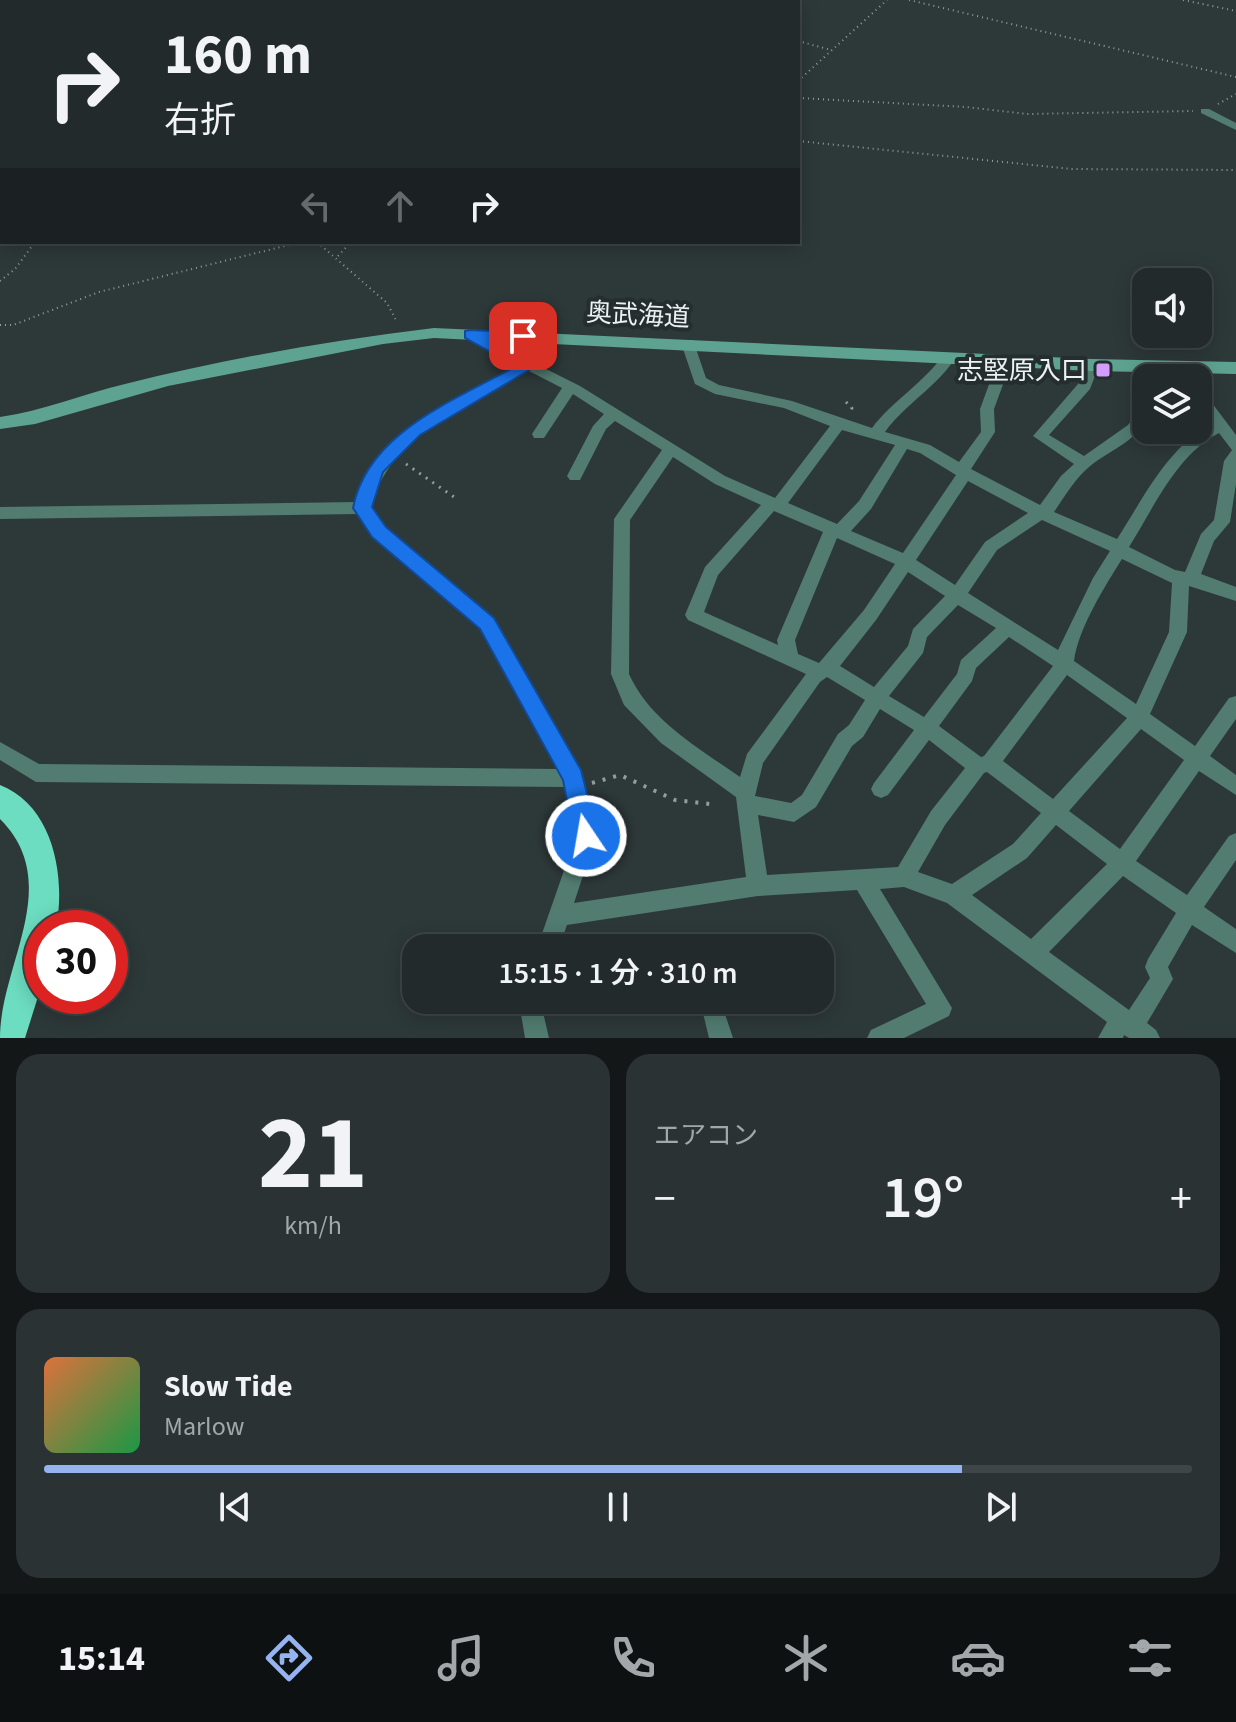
<!DOCTYPE html>
<html lang="ja">
<meta charset="utf-8">
<style>
body{margin:0;font-family:"Source Sans 3","Noto Sans JP",sans-serif;background:#2a3233;color:#f1f3f6;height:100vh;display:flex;flex-direction:column;font-size:30px;white-space:nowrap}
*{box-sizing:border-box;margin:0}
p{font-size:26px;color:#a2a7a9}
.icon{flex:none;width:44px;height:44px;fill:none;stroke:currentColor;stroke-width:2;stroke-linecap:round;stroke-linejoin:round}
.map{position:relative;height:1038px;overflow:hidden}
.panel{display:flex;flex-direction:column;gap:16px;padding:16px;background:#131718;flex:1}
.panel>*{flex:none}
.hud{position:absolute;left:0px;top:0px;width:800px;height:244px;box-shadow:0 4px 20px #0003,0 0 0 2px #3f4647;background:#222a2b;color:#f1f3f6;overflow:hidden}
.buttons{position:absolute;left:1132px;top:268px;display:grid;gap:16px}
.buttons a{display:grid;place-items:center;width:80px;height:80px;border-radius:16px;background:#222a2b;box-shadow:0 4px 20px #0003,0 0 0 2px #3f4647;font-size:40px}
.speed{position:absolute;left:24px;top:910px;display:flex;gap:16px;font-size:40px;font-weight:700;text-align:center}
.speed>*{display:grid;place-content:center;width:104px;height:104px;border-radius:50%;background:#222a2b;box-shadow:0 4px 20px #0003,0 0 0 2px #3f4647;line-height:1}
.speed .limit{border:12px solid #d22;background:#fff;color:#111}
.pin{position:absolute;display:grid;place-items:center;width:68px;height:68px;color:#fff;margin:-34px;border-radius:16px;box-shadow:0 4px 12px #0006}
.me{position:absolute;width:88px;margin:-44px;rotate:348deg;stroke-linejoin:round;filter:drop-shadow(0 0 6px #0008)}
.turn{display:flex;align-items:center;gap:28px;height:168px;padding:0 32px;font-size:36px}
.turn .icon{width:104px;height:104px;stroke-width:2.5}
.turn b{display:block;font-size:56px;line-height:68px}
.lanes{display:flex;align-items:center;height:76px;padding:0 32px;background:#0003;justify-content:center;gap:40px;direction:ltr}
.lanes .off{opacity:.35}
.big{font-size:60px;font-weight:600;line-height:1.1}
.panel .widget{flex:1;display:flex;flex-direction:column;justify-content:center;gap:12px;min-width:0;padding:0 28px;border-radius:24px;background:#2a3233}
.panel .dial{align-items:center;gap:0}
.dial b{font-size:104px;line-height:1}
.song{display:flex;align-items:center;gap:24px}
.cover{width:96px;height:96px;border-radius:12px;background:linear-gradient(135deg,hsl(20 70% 55%),hsl(140 70% 35%))}
.played{height:8px;border-radius:4px;background:linear-gradient(90deg,#95b2f1 80%,#3f4647 80%)}
.keys{display:flex;justify-content:space-around;direction:ltr}
.heat{display:flex;justify-content:space-between;align-items:center;font-size:44px;direction:ltr}
.panel .tiles{flex:1;display:grid;gap:16px;grid-template-columns:1fr 1fr}
.widget:last-child{grid-column:span 2}
.trip{position:absolute;left:402px;top:934px;width:432px;height:80px;border-radius:24px;background:#222a2b;box-shadow:0 4px 20px #0003,0 0 0 2px #3f4647;font-weight:600;line-height:80px;text-align:center}
.menu{display:flex;height:128px;justify-content:space-around;align-items:center;background:#0e1111;color:#a2a7a9}
.menu .icon{width:56px;height:56px}
.menu .active{color:#95b2f1}
.menu b{font-size:36px;color:#f1f3f6}
.map>svg:first-child{display:block}
.lines{fill:none;stroke-linecap:round;stroke-linejoin:round}
.path-far2{stroke:#949c9d;stroke-width:2;stroke-dasharray:1 4;stroke-linecap:butt}
.path-far1{stroke:#949c9d;stroke-width:3;stroke-dasharray:2 6;stroke-linecap:butt}
.path{stroke:#949c9d;stroke-width:4;stroke-dasharray:3 8;stroke-linecap:butt}
.street{fill:#527c70;fill-rule:evenodd}
.secondary{fill:#5ea391;fill-rule:evenodd}
.highway{fill:#6cddc0;fill-rule:evenodd}
.route{fill:#1a73e8;stroke:#114b97;stroke-width:2}
.poi-dot{fill:#d29dfd;stroke:#242e2e;stroke-width:3}
.labels{text-anchor:middle;dominant-baseline:central;stroke-width:8;stroke-linejoin:round;paint-order:stroke}
.street-label{font-size:26px;fill:#ecf2f2;stroke:#242e2e}
.poi-label{font-size:26px;fill:#ecf2f2;stroke:#242e2e;text-anchor:end}
</style>
<div class="map">
<svg width="1236" height="1038" viewBox="0 0 1236 1038">
<rect width="100%" height="100%" fill="#2d3839"/>
<g class="lines">
<g class="path-far2">
<path d="M 643,0 L 650,2"/>
<path d="M 909,0 L 1236,77"/>
<path d="M 1183,0 L 1236,11"/>
<path d="M 798,41 L 831,50"/>
<path d="M 798,81 L 887,0"/>
<path d="M 798,98 L 966,107 L 1027,114 L 1193,111"/>
<path d="M 1218,104 L 1236,94"/>
<path d="M 798,141 L 1072,169 L 1236,170"/>
<path d="M 317,242 L 387,303 L 397,322"/>
<path d="M 338,256 L 351,242"/>
<path d="M 0,281 L 15,269 L 35,242"/>
<path d="M 0,325 L 13,325 L 99,292 L 301,242"/>
</g>
<g class="path-far1">
<path d="M 846,402 L 852,408 L 849,412"/>
<path d="M 406,464 L 454,497"/>
</g>
<path class="path" d="M 592,783 L 620,775 L 675,800 L 710,804"/>
<g class="street">
<path d="M 4,0 L 16,0 L 18,2 L 5,2 Z"/>
<path d="M 1201,109 L 1209,109 L 1236,123 L 1236,130 L 1201,113 Z"/>
<path d="M 470,331 L 580,386 L 725,476 L 775,498 L 830,426 L 784,408 L 715,394 L 695,384 L 681,343 L 683,340 L 693,340 L 706,378 L 719,385 L 792,401 L 872,428 C 893,400 924,383 944,354 L 954,354 L 956,357 C 937,387 905,404 885,432 L 930,445 L 959,462 L 981,432 L 980,409 L 998,360 L 1005,356 L 1010,357 L 1012,360 L 994,409 L 995,432 L 971,469 L 1040,505 L 1061,476 L 1074,464 L 1033,436 L 1078,384 L 1087,362 L 1097,362 L 1099,365 L 1090,389 L 1049,435 L 1084,456 L 1128,425 L 1141,409 L 1146,407 C 1146,440 1111,448 1089,467 C 1074,480 1065,496 1054,512 L 1117,539 C 1143,499 1168,446 1212,424 L 1198,404 L 1198,389 L 1203,391 L 1236,435 L 1236,484 L 1230,522 L 1214,541 L 1201,574 L 1236,587 L 1236,601 L 1189,586 L 1187,632 L 1150,714 L 1195,746 L 1229,698 L 1236,696 L 1236,719 L 1210,756 L 1236,775 L 1236,795 L 1199,771 L 1136,861 L 1187,895 L 1229,836 L 1236,833 L 1236,860 L 1204,907 L 1236,929 L 1236,953 L 1192,925 L 1168,967 L 1173,979 L 1147,1023 L 1156,1030 L 1160,1038 L 1129,1038 L 1124,1035 L 1123,1038 L 1098,1038 L 1107,1022 L 947,903 L 904,887 L 880,889 L 952,1008 L 949,1016 L 904,1038 L 867,1038 L 871,1030 L 926,1004 L 857,890 L 758,896 L 567,925 L 559,948 L 537,948 L 576,836 L 565,787 L 36,782 L 0,760 L 0,742 L 39,764 L 558,769 L 481,628 L 373,536 L 358,514 L 0,519 L 0,507 L 356,502 C 380,429 454,399 518,365 L 465,338 L 465,332 ZM 529,371 L 562,388 L 532,434 L 534,438 L 544,438 L 573,394 L 604,414 L 593,426 L 567,476 L 570,480 L 580,480 L 606,429 L 615,421 L 662,450 L 614,519 L 611,674 L 624,705 L 661,743 L 736,797 L 746,877 L 574,903 L 596,836 L 580,772 L 493,618 L 385,528 L 370,507 C 394,432 464,406 529,371 ZM 842,430 L 895,445 L 859,501 L 837,524 L 788,503 ZM 1219,433 L 1232,450 L 1224,461 L 1214,520 L 1201,534 L 1185,572 L 1175,570 L 1129,547 C 1153,509 1177,454 1219,433 ZM 907,449 L 920,453 L 956,475 L 903,553 L 851,531 L 871,509 ZM 673,457 L 715,484 L 761,505 L 705,567 L 685,615 L 688,620 L 806,674 L 747,754 L 740,777 C 699,748 650,721 629,674 L 630,520 ZM 968,481 L 1028,513 L 985,542 L 955,585 L 916,560 ZM 774,511 L 823,532 L 777,640 L 778,645 L 704,612 L 718,575 ZM 1042,520 L 1110,551 L 1093,578 L 1058,650 L 968,593 L 997,550 ZM 837,538 L 895,564 L 864,610 L 819,663 L 798,654 L 795,640 ZM 1122,559 L 1172,583 L 1169,632 L 1136,704 L 1074,661 C 1078,629 1105,586 1122,559 ZM 908,572 L 945,596 L 913,629 L 908,646 L 874,687 L 840,666 L 876,620 ZM 958,605 L 996,628 L 961,660 L 957,674 L 924,717 L 889,696 L 923,653 L 927,637 ZM 1009,637 L 1053,666 L 984,756 L 981,757 L 939,726 L 972,681 L 976,668 ZM 1067,675 L 1127,718 L 1053,799 L 1003,761 ZM 827,677 L 865,700 L 849,725 L 838,734 L 802,795 L 791,803 L 755,796 L 763,763 L 820,682 ZM 880,709 L 914,730 L 874,783 L 871,789 L 874,795 L 881,798 L 888,795 L 929,740 L 965,768 L 931,811 L 898,867 L 767,875 L 758,815 L 794,822 L 816,807 L 852,746 L 863,737 ZM 1141,729 L 1184,760 L 1120,849 L 1069,811 ZM 987,772 L 1041,813 L 1013,844 L 952,884 L 918,872 L 945,825 L 984,773 ZM 1056,825 L 1107,864 L 1031,939 L 972,895 L 1027,858 ZM 1123,876 L 1176,913 L 1148,959 L 1145,967 L 1150,978 L 1129,1010 L 1049,952 Z"/>
<path d="M 522,1000 L 544,1000 L 542,1008 L 549,1038 L 525,1038 L 520,1008 Z"/>
<path d="M 714,1002 L 722,1005 L 733,1038 L 709,1038 L 703,1013 L 706,1005 Z"/>
</g>
<path class="secondary" d="M 434,328 L 1092,359 L 1236,362 L 1236,374 L 1092,371 L 434,338 L 383,344 L 168,386 L 35,424 L 0,429 L 0,417 C 43,411 83,394 125,384 C 226,359 331,340 434,328 Z"/>
<g class="highway">
<path d="M 0,9 L 2,9 L 0,18 Z"/>
<path d="M 0,785 C 54,806 66,878 56,928 L 42,928 L 42,984 L 25,1038 L 0,1038 C 0,964 65,884 0,819 Z"/>
</g>
</g>
<path class="route" d="M 470,330 L 528,333 L 531,336 L 523,341 L 493,340 L 536,366 L 420,435 L 383,472 L 372,507 L 386,527 L 494,618 L 581,770 L 598,836 L 594,844 L 586,847 L 578,844 L 574,836 L 563,780 L 480,629 L 372,537 L 353,508 C 367,432 456,400 516,366 L 465,338 L 465,331 Z"/>
<rect class="poi-dot" x="1095" y="362" width="16" height="16" rx="4"/>
<g class="labels">
<g class="street-label">
<text transform="translate(638 315) rotate(3)">奥武海道</text>
</g>
<g class="poi-label">
<text x="1087" y="370">志堅原入口</text>
</g>
</g>
</svg>
<div class="buttons">
<a><svg class="icon" aria-label="sound" viewBox="0 0 24 24"><path d="M4 9h4l5-4v14l-5-4H4zM17 9q2 3 0 6"/></svg></a>
<a><svg class="icon" aria-label="layers" viewBox="0 0 24 24"><path d="M12 4l9 5-9 5-9-5zM3 14l9 5 9-5"/></svg></a>
</div>
<div class="speed"><div class="limit">30</div></div>
<div class="pin" style="left:523px;top:336px;background:#d93025"><svg class="icon" aria-label="arrive" viewBox="0 0 24 24"><path d="M6 21V4h12l-3 4 3 4H6"/></svg></div>
<svg class="me" style="left:586px;top:836px" viewBox="-20 -20 40 40"><circle r="17" fill="#1a73e8" stroke="#fff" stroke-width="3"/><path d="M0-11L8 9 0 5-8 9z" fill="#fff"/></svg>
<div class="trip">15:15 · 1 分 · 310 m</div>
<div class="hud">
<div class="turn"><svg class="icon" aria-label="right" viewBox="0 0 24 24"><path d="M7 20v-9h11M14 6l5 5-5 5"/></svg><div><b>160 m</b>右折</div></div>
<div class="lanes"><svg class="icon off" aria-label="left" viewBox="0 0 24 24"><path d="M17 20v-9H6M10 6l-5 5 5 5"/></svg><svg class="icon off" aria-label="ahead" viewBox="0 0 24 24"><path d="M12 20V5M6 11l6-6 6 6"/></svg><svg class="icon" aria-label="right" viewBox="0 0 24 24"><path d="M7 20v-9h11M14 6l5 5-5 5"/></svg></div>
</div>
</div>
<section class="panel">
<div class="tiles">
<div class="widget dial"><b>21</b><p>km/h</p></div>
<div class="widget"><p>エアコン</p>
<div class="heat"><a>−</a><b class="big">19°</b><a>+</a></div>
</div>
<div class="widget">
<div class="song"><i class="cover"></i><div><b>Slow Tide</b><p>Marlow</p></div></div>
<div class="played"></div>
<div class="keys"><svg class="icon" aria-label="previous" viewBox="0 0 24 24"><path d="M18 5L8 12l10 7zM5 5v14"/></svg><svg class="icon" aria-label="pause" viewBox="0 0 24 24"><path d="M8 5v14M16 5v14"/></svg><svg class="icon" aria-label="next" viewBox="0 0 24 24"><path d="M6 5l10 7-10 7zM19 5v14"/></svg></div>
</div>
</div>
</section>
<nav class="menu">
<b>15:14</b>
<svg class="icon active" aria-label="directions" viewBox="0 0 24 24"><path d="M12 3l9 9-9 9-9-9zM9 14v-3h6M13 9l2 2-2 2"/></svg>
<svg class="icon" aria-label="music" viewBox="0 0 24 24"><path d="M9 18V5l10-2v13"/><circle cx="6" cy="18" r="3"/><circle cx="16" cy="16" r="3"/></svg>
<svg class="icon" aria-label="phone" viewBox="0 0 24 24"><path d="M5 4h4l2 5-3 2q2 4 5 5l2-3 5 2v4C11 20 4 13 5 4z"/></svg>
<svg class="icon" aria-label="climate" viewBox="0 0 24 24"><path d="M12 3v18M4 7l16 10M4 17L20 7"/></svg>
<svg class="icon" aria-label="car" viewBox="0 0 24 24"><path d="M5 17H2v-5l4-1 3-4h7l3 4 3 1v5h-3M9 17h6M6 11h13"/><circle cx="7" cy="17" r="2"/><circle cx="17" cy="17" r="2"/></svg>
<svg class="icon" aria-label="filters" viewBox="0 0 24 24"><path d="M4 7h16M4 17h16"/><circle cx="9" cy="7" r="2"/><circle cx="15" cy="17" r="2"/></svg>
</nav>
